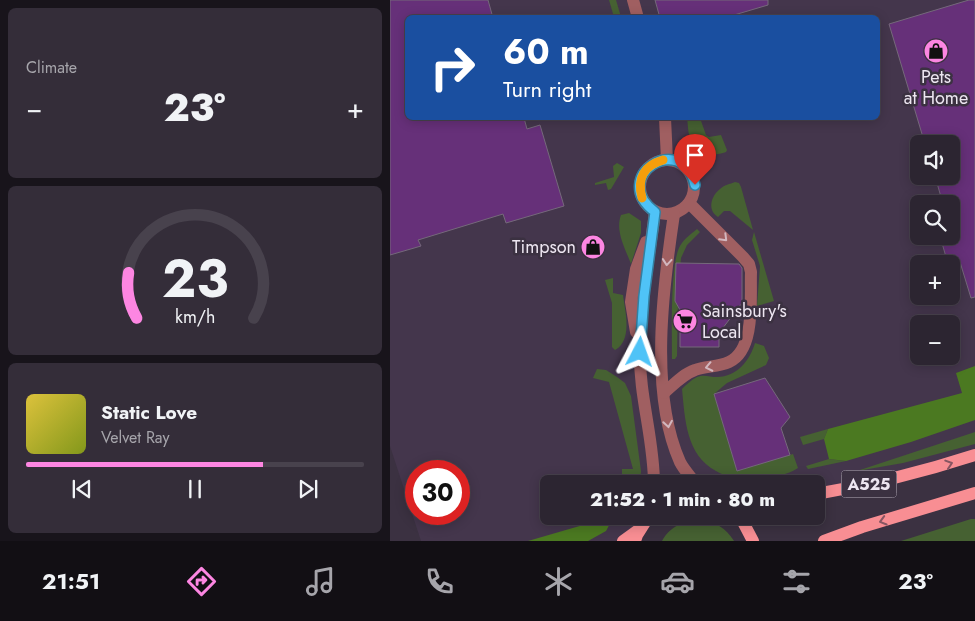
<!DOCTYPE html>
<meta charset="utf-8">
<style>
body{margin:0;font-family:Jost,sans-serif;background:#342d39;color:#f1f3f6;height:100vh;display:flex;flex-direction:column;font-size:19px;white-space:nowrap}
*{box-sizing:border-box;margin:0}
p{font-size:16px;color:#a6a5ab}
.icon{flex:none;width:28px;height:28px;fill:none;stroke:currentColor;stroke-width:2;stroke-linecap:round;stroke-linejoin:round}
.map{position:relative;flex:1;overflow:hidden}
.drawer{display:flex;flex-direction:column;gap:8px;padding:8px;background:#18141b;width:390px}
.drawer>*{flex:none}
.top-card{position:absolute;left:15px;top:15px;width:475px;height:105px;border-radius:8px;box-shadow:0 2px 12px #0003,0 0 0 1px #48424d;background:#1a4fa0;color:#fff;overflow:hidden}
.controls{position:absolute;left:520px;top:135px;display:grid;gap:10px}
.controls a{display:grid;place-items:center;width:50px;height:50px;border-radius:8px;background:#2c2531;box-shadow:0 2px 12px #0003,0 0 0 1px #48424d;font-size:25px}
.speed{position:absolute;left:15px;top:460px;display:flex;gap:10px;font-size:25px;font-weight:700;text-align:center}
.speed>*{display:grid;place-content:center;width:65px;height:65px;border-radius:50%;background:#2c2531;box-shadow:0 2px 12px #0003,0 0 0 1px #48424d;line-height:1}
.speed .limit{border:8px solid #d22;background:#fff;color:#111}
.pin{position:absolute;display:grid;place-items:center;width:42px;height:42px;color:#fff;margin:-51px -21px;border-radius:50% 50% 50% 0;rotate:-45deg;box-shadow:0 0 5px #0007}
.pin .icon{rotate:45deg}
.me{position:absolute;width:55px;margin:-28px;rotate:4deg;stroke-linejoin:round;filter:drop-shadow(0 0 4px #0008)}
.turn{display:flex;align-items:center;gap:18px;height:105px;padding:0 15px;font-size:22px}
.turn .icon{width:65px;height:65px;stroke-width:2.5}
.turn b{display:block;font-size:35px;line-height:42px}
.big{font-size:38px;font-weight:800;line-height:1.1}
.drawer .widget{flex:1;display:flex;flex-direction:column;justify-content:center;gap:8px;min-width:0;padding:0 18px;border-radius:8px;background:#342d39}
.drawer .dial{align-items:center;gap:0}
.dial svg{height:130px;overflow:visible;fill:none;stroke:#48424d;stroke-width:7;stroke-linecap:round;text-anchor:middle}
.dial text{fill:#f1f3f6;stroke:none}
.song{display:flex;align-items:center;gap:15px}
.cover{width:60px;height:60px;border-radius:8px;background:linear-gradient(135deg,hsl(50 70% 55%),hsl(70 70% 35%))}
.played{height:5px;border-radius:2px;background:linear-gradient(90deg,#fd86e2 70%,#48424d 70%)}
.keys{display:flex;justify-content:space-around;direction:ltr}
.heat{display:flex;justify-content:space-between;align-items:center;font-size:28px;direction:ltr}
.trip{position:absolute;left:150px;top:475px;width:285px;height:50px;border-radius:8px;background:#2c2531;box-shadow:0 2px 12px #0003,0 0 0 1px #48424d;font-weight:800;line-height:50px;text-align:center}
.tabs{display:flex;height:80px;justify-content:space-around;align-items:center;background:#120f14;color:#a6a5ab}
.tabs .icon{width:35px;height:35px}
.tabs .selected{color:#fd86e2}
.tabs b{font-size:22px;color:#f1f3f6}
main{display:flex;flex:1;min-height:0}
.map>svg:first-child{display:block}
.built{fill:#44364c;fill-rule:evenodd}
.green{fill:#466132}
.forest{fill:#4b7921}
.building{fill:#663079;stroke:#75697b}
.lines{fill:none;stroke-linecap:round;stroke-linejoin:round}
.minor{stroke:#a05f61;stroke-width:12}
.major{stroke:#f88e93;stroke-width:12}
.oneway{stroke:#d2b7bf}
.oneway2{stroke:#875662}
.route-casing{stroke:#337fa1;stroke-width:12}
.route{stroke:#4fc3f7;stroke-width:9}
.slow{stroke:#f59e0b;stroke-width:9}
.labels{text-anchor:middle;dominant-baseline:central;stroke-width:5;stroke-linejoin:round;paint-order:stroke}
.shield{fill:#3b3141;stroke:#b8b0bc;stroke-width:1}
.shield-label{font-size:16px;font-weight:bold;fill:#ede6f1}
.poi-label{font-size:18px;fill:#ede6f1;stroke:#3b3141}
</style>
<main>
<section class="drawer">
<div class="widget"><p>Climate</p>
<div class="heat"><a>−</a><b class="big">23°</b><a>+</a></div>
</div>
<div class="widget dial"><svg viewBox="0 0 100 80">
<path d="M14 69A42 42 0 1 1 86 69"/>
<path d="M14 69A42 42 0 0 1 9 41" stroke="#fd86e2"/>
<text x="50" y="56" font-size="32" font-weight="700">23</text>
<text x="50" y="72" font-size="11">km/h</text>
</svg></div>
<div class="widget">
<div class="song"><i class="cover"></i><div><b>Static Love</b><p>Velvet Ray</p></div></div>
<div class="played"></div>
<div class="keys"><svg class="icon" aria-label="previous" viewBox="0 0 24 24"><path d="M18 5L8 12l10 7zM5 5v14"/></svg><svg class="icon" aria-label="pause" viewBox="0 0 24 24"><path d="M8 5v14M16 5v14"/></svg><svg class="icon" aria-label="next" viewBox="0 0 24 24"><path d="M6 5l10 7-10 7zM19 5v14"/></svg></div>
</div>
</section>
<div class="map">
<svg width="585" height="541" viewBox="0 0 585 541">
<rect width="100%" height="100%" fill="#3b3141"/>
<path class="built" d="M 0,0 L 585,0 L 585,453 L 532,472 L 426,488 L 426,484 L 159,484 L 159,516 L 264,516 L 237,541 L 31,541 L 0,446 ZM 18,18 L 488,18 L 488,118 L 18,118 ZM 529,144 L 561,144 L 561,176 L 529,176 ZM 529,204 L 561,204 L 561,236 L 529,236 ZM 529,264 L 561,264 L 561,296 L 529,296 ZM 529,324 L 561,324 L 561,356 L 529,356 ZM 26,471 L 69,471 L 69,514 L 26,514 Z"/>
<g class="green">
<path d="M 219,0 L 226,0 L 231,17 L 224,17 Z"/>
<path d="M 297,118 L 310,118 L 316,135 L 319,137 L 331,135 L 337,150 L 336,152 C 324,157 307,155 301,142 C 298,134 298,125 297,118 Z"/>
<path d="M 227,163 L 234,167 L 221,189 L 218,190 L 216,183 L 205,185 L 205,183 L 224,177 L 223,166 Z"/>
<path d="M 345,182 L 349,183 L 351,187 L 363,230 L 340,211 L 334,211 L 328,217 C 317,210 321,196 330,189 C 334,185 340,184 345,182 Z"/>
<path d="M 239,213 L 251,221 L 251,233 L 241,264 C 235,248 225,231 231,215 Z"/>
<path d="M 307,229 L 310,232 L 297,245 L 291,258 L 288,295 L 287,356 L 285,359 L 282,359 C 282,335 280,263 290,246 C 294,239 301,234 307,229 Z"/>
<path d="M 364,232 L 384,301 L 367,306 L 370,266 L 362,240 Z"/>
<path d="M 223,278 L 223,293 L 233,295 C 235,311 243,340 225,350 L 222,347 L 222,303 L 215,280 Z"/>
<path d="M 365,343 L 374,346 L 379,358 L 376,365 L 337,383 L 324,394 L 347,471 L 403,454 L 408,468 C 396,476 378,478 363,479 C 349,480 338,478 326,471 C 296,455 295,419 292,389 C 296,385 301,380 307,377 C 314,374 320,377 327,377 C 347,377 360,360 365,343 Z"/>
<path d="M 207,369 L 216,370 L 227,377 L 235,383 L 241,396 L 251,471 L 250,484 L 232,484 L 232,469 L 243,469 L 219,382 L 203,378 Z"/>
<path d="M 438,429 L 434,439 L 413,445 L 410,437 Z"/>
<path d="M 585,432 L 585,444 L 513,463 L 467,471 Z"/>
<path d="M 439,459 L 456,461 L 418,469 L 416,466 Z"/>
<path d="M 310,519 C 325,522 336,528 344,541 L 272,541 C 280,526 294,521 310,519 Z"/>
<path d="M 581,519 L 585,519 L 585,541 L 511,541 Z"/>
</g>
<g class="forest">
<path d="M 585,366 L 585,420 L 521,442 L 456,461 L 439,459 L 434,439 L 438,429 L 572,393 L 566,373 Z"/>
<path d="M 224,516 L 216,531 L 198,541 L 138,541 Z"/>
</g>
<g class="building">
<path d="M 0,0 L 98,0 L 103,18 L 18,18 L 18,118 L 134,118 L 137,129 L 150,125 L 174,206 L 116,223 L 113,214 L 28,240 L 31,246 L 0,255 Z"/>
<path d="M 265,0 L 378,0 L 378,5 L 334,18 L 270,18 Z"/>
<path d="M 579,0 L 585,0 L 585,297 L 581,298 L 570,262 L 561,265 L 558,264 L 550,236 L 561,236 L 561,204 L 553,204 L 545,176 L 561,176 L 561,144 L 535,144 L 499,24 Z"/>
<path d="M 286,263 L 349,264 L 352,268 L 352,303 L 329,333 L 329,347 L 290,347 L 290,310 L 285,301 Z"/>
<path d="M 375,378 L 400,417 L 391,428 L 400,455 L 347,471 L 324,394 Z"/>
</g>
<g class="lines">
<g class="minor">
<path d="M 243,0 L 248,18"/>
<path d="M 275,118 L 277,160"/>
<circle cx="277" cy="187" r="27"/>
<path d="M 284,214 C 273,287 259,393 290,462 C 294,470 301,477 306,484"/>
<path d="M 246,332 L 241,302 L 246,269 L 256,242"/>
<path d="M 274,393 C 283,385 293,374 305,370 C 315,366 328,367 339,362 C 366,350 360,297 361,272 L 359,264 L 353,257 L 299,203"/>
<path d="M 264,484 C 264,439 249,396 250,352 C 250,305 259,258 265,212"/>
</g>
<g class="major">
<path d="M 426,494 C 480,485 533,472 585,455"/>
<path d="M 348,516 L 352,520 L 363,541"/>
<path d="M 233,541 L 251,528"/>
<path d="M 245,541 L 247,535 L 259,516"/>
<path d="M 434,541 L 472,527 L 585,493"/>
</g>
</g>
<defs><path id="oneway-chevron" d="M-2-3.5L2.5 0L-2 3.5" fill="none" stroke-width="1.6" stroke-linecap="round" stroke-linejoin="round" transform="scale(1.25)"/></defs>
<g class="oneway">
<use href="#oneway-chevron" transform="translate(334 238) rotate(45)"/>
<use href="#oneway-chevron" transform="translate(277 262) rotate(95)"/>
<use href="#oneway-chevron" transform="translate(319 367) rotate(168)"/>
<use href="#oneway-chevron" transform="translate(278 424) rotate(81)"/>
</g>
<g class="oneway2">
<use href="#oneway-chevron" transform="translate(559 464) rotate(-18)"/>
<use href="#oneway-chevron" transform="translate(493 521) rotate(164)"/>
</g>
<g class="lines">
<defs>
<path id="route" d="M 250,352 L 254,296 L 265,212 C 218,177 292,130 305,185"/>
</defs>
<use href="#route" class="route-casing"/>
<use href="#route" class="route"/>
<path class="slow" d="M 252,198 C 247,178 253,166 273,160"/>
</g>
<defs>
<symbol id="shop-disc" viewBox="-11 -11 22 22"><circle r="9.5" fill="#fd86e2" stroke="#3b3141"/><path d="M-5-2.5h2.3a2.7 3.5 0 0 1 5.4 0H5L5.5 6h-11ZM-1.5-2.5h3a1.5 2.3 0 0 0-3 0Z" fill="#111"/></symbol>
<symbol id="supermarket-disc" viewBox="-11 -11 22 22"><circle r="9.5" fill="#fd86e2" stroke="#3b3141"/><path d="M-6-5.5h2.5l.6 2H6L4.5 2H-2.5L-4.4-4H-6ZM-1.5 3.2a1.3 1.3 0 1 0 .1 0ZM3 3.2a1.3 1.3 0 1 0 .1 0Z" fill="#111"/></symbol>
</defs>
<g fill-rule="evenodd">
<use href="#shop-disc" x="532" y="37" width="28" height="28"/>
<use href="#shop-disc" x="189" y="233" width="28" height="28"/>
<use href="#supermarket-disc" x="281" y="307" width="28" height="28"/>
</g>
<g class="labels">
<rect class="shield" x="451.5" y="470.5" width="55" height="27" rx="4"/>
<g class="shield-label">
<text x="479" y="484">A525</text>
</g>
<g class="poi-label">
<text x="546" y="77">Pets<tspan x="546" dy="21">at Home</tspan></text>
<text x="186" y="247" text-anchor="end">Timpson</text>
<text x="312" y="311" text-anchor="start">Sainsbury's<tspan x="312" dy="21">Local</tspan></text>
</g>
</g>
</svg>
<div class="controls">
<a><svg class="icon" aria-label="sound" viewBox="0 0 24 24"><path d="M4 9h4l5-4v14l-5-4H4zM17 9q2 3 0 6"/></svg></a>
<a><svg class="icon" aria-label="search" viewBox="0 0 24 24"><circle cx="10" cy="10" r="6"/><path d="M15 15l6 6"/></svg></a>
<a>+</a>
<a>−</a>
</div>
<div class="speed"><div class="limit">30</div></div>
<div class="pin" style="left:305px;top:185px;background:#d93025"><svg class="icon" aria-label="arrive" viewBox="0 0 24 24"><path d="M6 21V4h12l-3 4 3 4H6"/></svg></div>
<svg class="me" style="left:250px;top:352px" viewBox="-20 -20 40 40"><path d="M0-17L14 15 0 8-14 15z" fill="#4fc3f7" stroke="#fff" stroke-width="4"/></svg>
<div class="trip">21:52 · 1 min · 80 m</div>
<div class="top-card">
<div class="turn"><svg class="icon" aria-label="right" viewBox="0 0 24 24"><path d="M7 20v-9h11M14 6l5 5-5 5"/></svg><div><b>60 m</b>Turn right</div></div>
</div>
</div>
</main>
<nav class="tabs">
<b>21:51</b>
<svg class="icon selected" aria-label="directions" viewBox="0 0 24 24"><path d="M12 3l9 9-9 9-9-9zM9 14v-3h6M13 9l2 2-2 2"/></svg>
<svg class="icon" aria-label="music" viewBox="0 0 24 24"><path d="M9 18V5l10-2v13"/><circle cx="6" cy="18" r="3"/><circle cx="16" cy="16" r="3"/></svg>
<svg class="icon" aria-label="phone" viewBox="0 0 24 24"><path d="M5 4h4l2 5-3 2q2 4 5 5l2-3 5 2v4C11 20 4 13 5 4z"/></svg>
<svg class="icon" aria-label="climate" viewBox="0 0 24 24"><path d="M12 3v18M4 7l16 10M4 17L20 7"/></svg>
<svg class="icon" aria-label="car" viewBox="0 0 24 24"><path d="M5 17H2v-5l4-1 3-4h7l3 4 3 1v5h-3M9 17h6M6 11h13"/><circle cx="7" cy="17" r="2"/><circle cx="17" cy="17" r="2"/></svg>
<svg class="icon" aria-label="filters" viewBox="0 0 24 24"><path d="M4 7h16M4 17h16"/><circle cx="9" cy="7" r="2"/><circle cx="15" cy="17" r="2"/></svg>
<b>23°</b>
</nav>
